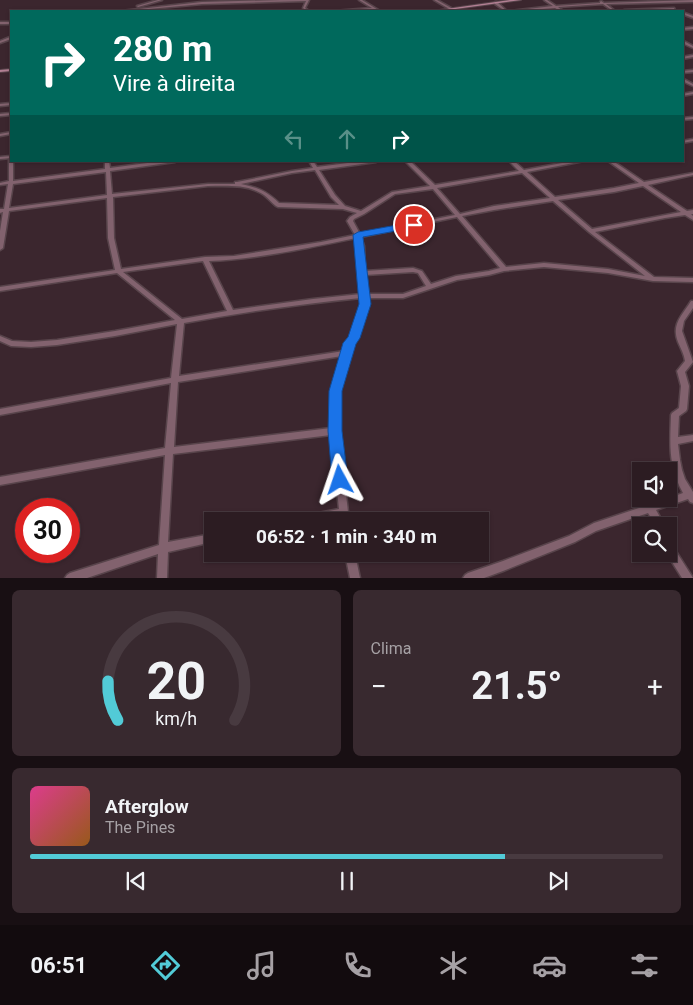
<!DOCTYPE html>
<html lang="pt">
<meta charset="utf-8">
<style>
body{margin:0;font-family:Roboto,sans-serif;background:#38292f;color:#f1f3f6;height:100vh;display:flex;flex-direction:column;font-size:19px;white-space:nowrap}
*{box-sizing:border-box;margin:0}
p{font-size:16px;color:#a6a1a5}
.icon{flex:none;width:28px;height:28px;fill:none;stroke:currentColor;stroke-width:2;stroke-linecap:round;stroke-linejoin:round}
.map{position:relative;height:578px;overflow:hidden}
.details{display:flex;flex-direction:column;gap:12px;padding:12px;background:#180f13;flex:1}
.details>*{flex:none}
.hud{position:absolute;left:10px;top:10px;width:674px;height:152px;border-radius:0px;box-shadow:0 1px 4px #0004,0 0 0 1px #483a40;background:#00695c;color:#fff;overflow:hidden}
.buttons{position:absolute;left:632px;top:462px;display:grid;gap:10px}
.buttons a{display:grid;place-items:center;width:45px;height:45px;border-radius:0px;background:#2c1c22;box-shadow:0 1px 4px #0004,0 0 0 1px #483a40;font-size:25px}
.speed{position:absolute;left:15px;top:498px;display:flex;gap:10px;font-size:25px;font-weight:700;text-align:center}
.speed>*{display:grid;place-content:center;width:65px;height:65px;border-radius:50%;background:#2c1c22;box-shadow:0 1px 4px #0004,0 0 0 1px #483a40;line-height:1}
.speed .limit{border:8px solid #d22;background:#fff;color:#111}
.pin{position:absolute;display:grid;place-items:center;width:42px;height:42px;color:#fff;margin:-21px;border:2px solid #fff;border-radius:50%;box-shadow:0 1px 5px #0007}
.me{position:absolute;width:55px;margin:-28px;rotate:355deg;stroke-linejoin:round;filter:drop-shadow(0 0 4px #0008)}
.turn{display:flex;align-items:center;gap:18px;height:105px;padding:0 20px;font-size:22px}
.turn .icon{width:65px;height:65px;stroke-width:2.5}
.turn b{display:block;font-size:35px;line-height:42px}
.lanes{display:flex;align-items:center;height:48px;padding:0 20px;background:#0003;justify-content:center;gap:25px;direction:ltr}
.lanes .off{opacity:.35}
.big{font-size:38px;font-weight:700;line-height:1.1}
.details .card{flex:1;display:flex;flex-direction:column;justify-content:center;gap:8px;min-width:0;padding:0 18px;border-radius:8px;background:#38292f}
.details .dial{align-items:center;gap:0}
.dial svg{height:130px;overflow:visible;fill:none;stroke:#483a40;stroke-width:7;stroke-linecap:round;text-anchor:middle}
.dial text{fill:#f1f3f6;stroke:none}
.song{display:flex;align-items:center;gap:15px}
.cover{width:60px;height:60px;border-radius:8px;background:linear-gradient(135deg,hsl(330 70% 55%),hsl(30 70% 35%))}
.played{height:5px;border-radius:2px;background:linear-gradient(90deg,#52cbd7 75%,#483a40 75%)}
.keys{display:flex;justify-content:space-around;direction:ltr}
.heat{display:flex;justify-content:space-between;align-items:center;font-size:28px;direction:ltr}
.details .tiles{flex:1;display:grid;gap:12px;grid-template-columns:1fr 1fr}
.card:last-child{grid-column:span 2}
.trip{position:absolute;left:204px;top:512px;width:285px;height:50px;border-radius:0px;background:#2c1c22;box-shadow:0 1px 4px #0004,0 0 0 1px #483a40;font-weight:700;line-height:50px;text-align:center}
.dock{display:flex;height:80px;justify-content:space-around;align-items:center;background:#120b0e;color:#a6a1a5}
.dock .icon{width:35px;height:35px}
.dock .on{color:#52cbd7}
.dock b{font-size:22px;color:#f1f3f6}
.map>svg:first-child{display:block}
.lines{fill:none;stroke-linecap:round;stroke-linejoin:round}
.street-casing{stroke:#58444b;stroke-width:3}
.secondary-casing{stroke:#58444b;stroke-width:2}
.street{fill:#82626e;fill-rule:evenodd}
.secondary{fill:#b27f93;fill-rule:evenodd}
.route{fill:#1a73e8;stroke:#114b97}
</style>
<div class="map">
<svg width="693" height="578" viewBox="0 0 693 578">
<rect width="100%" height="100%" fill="#3b262e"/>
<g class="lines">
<defs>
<g id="street">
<path d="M 158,0 L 162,0 L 138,7 L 137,6 Z"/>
<path d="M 280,0 L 309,0 L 305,8 L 309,11 L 307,11 L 303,8 L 306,1 L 202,4 L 128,11 L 121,11 L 202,2 Z"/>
<path d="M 359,0 L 362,0 L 380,11 L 377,11 L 375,10 L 334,11 L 372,8 Z"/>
<path d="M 434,0 L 437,0 L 453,9 L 451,10 Z"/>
<path d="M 544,0 L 547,0 L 556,6 L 600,3 L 600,2 L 601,1 L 604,3 L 693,0 L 693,2 L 606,4 L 615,11 L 613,11 L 603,4 L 558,7 L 563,11 L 560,11 L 555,8 L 517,11 L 510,11 L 553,6 Z"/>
<path d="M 495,2 L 497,2 L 507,11 L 505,11 L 495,4 Z"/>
<path d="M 674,8 L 675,10 L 623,11 L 624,10 Z"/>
<path d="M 682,12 L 693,16 L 693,18 L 682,14 Z"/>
<rect x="0" y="22" width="11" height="2"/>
<path d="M 693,27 L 693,29 L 682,30 L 682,28 Z"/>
<path d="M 10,37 L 11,37 L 11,39 L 0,43 L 0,41 Z"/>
<path d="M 682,40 L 693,46 L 693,48 L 682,43 Z"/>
<path d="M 693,55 L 693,57 L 682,59 L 682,57 Z"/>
<path d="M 693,70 L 693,72 L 682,73 L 682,71 Z"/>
<path d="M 682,78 L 693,84 L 693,86 L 682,81 Z"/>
<path d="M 693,92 L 693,94 L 682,96 L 682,94 Z"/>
<path d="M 11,103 L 11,105 L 0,106 L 0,104 Z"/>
<path d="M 11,113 L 11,115 L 0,116 L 0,114 Z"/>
<path d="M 693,117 L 693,119 L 682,120 L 682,118 Z"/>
<path d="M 11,132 L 11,134 L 0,136 L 0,134 Z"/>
<path d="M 693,139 L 693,141 L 682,143 L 682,141 Z"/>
<path d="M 11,156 L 11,158 L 0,159 L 0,157 Z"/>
<path d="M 9,160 L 11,160 L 11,161 L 13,161 L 13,181 L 105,169 L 105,161 L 109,161 L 110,168 L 162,161 L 177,161 L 175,162 L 110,171 L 112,194 L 208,184 L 235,184 L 235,182 L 237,182 L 292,171 L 313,168 L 309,161 L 313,161 L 317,167 L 363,161 L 378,161 L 376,162 L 319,170 L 335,195 L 345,206 L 361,211 L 392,192 L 430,186 L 405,161 L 410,161 L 435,185 L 519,171 L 509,161 L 514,161 L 524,170 L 573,161 L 584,161 L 527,172 L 555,197 L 614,188 L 639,183 L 608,161 L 613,161 L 644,182 L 693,173 L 693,175 L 648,185 L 687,211 L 693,210 L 693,214 L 691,214 L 693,216 L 693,220 L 685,215 L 665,218 L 595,232 L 654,277 L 693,278 L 693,282 L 653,281 L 608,273 L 544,267 L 504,271 L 489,275 L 457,280 L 403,298 L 367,298 C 369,308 360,336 353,344 L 339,391 L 339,431 L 349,521 L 341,521 L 340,517 L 318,521 L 293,521 L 295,518 L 298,517 L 339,509 L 331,435 L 173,454 L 168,542 L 212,534 L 212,542 L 168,552 L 167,578 L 157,578 L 158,554 L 87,578 L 65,578 L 67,575 L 70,573 L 159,545 L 165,455 L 0,485 L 0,477 L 165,448 L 171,383 L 0,415 L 0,409 L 171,378 L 177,324 L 115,336 L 57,345 L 31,347 L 11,346 L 0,341 L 0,336 L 12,341 L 31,342 L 57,340 L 115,331 L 175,320 L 117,273 L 0,291 L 0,287 L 115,270 L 108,238 L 107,198 L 9,211 L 3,248 L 0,250 L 0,231 L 3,212 L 0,213 L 0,209 L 4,209 L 8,184 L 0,185 L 0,183 L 9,181 ZM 315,170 L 331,197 L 339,205 L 279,203 C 266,191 259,188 241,184 L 292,173 ZM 106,172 L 107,195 L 9,208 L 13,184 ZM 522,173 L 550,198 L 494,206 L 460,214 L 437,188 ZM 208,186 C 227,186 248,184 264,195 C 268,198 272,203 276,206 L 278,207 L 343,209 L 357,213 L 350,217 L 347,221 L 355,235 L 321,242 L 234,256 L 205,257 L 121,269 L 114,238 L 113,197 ZM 643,186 L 681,212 L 592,229 L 558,200 L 614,192 ZM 433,189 L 455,215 L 360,234 L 353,221 L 354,219 L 364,214 L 395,194 ZM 553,201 L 589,232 L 645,276 L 608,269 L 544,263 L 506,267 L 462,216 L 494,210 ZM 457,217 L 500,268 L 489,271 L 456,276 L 431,284 L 422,271 L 413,268 L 365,271 L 364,246 L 361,237 ZM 356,238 C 361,257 358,276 361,294 L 313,299 L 233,310 L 209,261 C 258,259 308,248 356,238 ZM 203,261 L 227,311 L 182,319 L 123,272 ZM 413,272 L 418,273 L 426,286 L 403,294 L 367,294 L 365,275 ZM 361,298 L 362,304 L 351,337 L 347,343 L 344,351 L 179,376 L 184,323 C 243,312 302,304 361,298 ZM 342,356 L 331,391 L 331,428 L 174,447 L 178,382 Z"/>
<path d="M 691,301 L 693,301 L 693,308 L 684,321 L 682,331 L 693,362 L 685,372 L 689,386 L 687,409 L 686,411 L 679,416 L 678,437 L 693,435 L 693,441 L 678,444 L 680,460 L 682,470 L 685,479 L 693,492 L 693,503 L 690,502 L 688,499 L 656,510 L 665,526 L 656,526 L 648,513 L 596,531 L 575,542 L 503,571 L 484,578 L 463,578 L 465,575 L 468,573 L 503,561 L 569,536 L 594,523 L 666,499 L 669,499 L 669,498 L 683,493 C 668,466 670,445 671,415 L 672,413 L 679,408 L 681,386 L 677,371 L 685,361 C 684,354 681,349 678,342 C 671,324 682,316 691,301 Z"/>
<path d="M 669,543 L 672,545 L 693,578 L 682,578 L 667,554 L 669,554 Z"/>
<path d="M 345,554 L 355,554 L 360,578 L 350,578 Z"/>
</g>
<g id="secondary">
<path d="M 510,0 L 521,0 L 441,11 L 432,11 Z"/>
<path d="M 11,69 L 11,71 L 0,72 L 0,70 Z"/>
</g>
</defs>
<use href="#street" class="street-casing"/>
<use href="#secondary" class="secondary-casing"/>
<use href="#street" class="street"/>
<use href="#secondary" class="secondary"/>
</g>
<path class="route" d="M 414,222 L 419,225 L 418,227 L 363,237 L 371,304 L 360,338 L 356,344 L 342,391 L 342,431 L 348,480 L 345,485 L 340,487 L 334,485 L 332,480 L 328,431 L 329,391 L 343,343 L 348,337 L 359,304 L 353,235 L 358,232 Z"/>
</svg>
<div class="buttons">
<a><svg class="icon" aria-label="sound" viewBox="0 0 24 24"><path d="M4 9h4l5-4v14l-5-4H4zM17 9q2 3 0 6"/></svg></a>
<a><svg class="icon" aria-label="search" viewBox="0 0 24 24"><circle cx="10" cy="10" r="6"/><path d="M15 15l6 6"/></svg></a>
</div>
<div class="speed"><div class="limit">30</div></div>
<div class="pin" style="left:414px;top:225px;background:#d93025"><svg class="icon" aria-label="arrive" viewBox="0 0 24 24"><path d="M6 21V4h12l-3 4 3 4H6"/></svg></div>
<svg class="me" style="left:340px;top:480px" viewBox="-20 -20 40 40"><path d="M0-17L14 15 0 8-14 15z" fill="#1a73e8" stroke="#fff" stroke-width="4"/></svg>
<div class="trip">06:52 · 1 min · 340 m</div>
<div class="hud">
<div class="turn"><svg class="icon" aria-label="right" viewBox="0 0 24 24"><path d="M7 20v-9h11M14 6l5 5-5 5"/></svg><div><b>280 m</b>Vire à direita</div></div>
<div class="lanes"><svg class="icon off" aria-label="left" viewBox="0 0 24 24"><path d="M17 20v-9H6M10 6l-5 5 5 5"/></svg><svg class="icon off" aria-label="ahead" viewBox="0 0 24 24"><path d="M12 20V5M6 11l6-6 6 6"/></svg><svg class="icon" aria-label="right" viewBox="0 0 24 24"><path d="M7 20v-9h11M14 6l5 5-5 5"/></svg></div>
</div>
</div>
<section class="details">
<div class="tiles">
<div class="card dial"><svg viewBox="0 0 100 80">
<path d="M14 69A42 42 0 1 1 86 69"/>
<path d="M14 69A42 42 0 0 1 8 45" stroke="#52cbd7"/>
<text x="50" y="56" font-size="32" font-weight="700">20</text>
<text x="50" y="72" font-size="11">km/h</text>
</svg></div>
<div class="card"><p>Clima</p>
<div class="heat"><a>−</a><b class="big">21.5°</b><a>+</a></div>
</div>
<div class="card">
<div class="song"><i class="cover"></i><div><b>Afterglow</b><p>The Pines</p></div></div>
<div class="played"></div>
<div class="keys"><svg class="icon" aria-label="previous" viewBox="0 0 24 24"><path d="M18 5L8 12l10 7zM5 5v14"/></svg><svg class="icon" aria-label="pause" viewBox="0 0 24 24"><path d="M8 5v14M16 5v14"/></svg><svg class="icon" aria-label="next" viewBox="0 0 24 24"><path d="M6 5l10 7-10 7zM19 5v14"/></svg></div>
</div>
</div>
</section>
<nav class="dock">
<b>06:51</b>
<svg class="icon on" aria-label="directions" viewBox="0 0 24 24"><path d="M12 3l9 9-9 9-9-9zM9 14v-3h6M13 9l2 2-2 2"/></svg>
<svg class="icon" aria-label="music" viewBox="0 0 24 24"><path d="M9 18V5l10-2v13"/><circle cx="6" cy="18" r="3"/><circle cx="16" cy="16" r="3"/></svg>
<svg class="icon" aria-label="phone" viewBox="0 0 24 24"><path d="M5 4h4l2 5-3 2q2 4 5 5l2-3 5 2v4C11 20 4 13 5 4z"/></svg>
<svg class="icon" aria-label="climate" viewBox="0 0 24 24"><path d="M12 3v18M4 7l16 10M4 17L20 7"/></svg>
<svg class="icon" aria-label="car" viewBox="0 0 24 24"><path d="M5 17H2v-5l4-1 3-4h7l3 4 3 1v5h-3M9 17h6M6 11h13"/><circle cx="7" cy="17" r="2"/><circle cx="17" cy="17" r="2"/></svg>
<svg class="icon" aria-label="filters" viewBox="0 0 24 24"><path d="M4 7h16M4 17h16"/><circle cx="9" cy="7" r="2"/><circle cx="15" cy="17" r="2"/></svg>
</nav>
